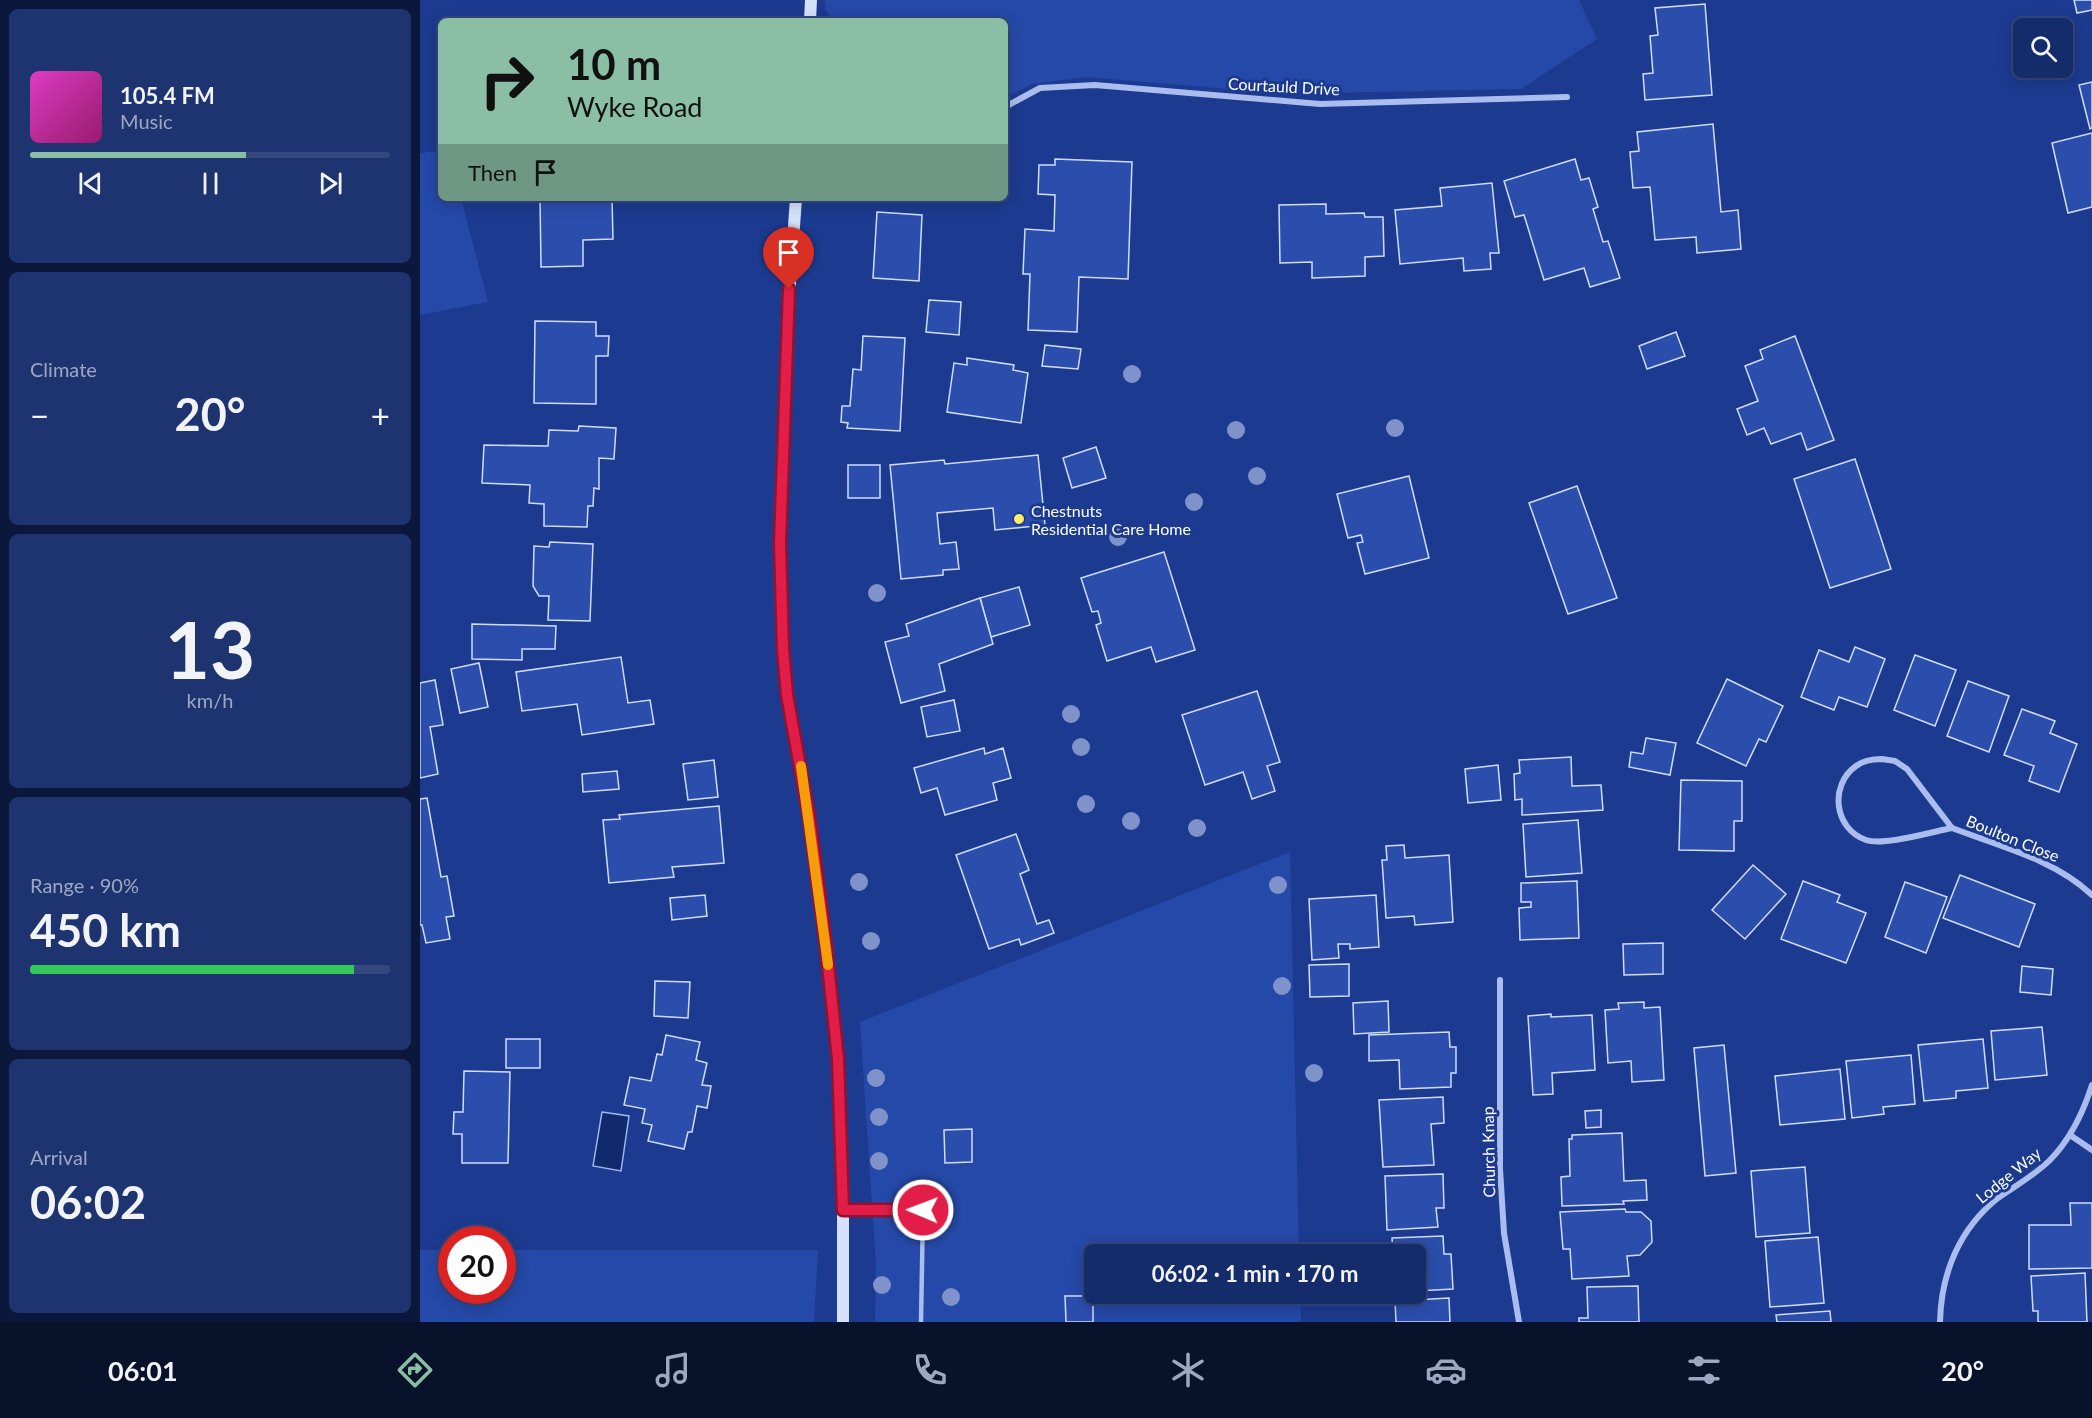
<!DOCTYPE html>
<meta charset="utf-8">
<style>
body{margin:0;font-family:Lato,sans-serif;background:#1e3471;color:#f1f3f6;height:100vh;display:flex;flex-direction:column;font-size:22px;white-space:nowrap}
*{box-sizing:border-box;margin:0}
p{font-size:20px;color:#9da7c1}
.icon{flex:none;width:33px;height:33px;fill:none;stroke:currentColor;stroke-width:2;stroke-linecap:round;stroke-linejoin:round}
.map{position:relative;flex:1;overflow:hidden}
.details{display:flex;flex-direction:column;gap:9px;padding:9px;background:#0c183b;width:420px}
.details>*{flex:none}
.banner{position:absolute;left:18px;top:18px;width:570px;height:183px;border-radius:9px;box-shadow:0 3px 15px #0003,0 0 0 2px #34487e;background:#8abfa5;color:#111;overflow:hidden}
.buttons{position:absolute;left:1593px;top:18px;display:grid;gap:12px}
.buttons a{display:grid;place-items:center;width:60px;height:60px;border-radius:9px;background:#152c6b;box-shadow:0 3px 15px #0003,0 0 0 2px #34487e;font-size:30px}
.speed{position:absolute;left:18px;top:1226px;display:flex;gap:12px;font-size:30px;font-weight:700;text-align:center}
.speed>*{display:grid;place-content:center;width:78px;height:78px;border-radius:50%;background:#152c6b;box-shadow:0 3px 15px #0003,0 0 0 2px #34487e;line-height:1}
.speed .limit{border:9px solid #d22;background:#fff;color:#111}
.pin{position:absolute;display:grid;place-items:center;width:51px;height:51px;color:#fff;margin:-62px -26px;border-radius:50% 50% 50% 0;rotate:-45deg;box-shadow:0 0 6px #0007}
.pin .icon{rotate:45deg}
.me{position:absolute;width:66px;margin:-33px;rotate:271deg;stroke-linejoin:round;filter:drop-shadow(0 0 4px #0008)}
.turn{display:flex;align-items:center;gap:21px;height:126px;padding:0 30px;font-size:27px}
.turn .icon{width:78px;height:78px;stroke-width:2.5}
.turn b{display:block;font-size:42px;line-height:51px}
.then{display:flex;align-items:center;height:57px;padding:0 30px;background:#0003;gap:12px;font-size:22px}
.big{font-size:45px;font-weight:700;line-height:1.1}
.details .card{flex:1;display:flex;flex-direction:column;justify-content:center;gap:9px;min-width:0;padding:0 21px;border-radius:9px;background:#1e3471}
.details .dial{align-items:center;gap:0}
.dial b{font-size:78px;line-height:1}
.song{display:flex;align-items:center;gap:18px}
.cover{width:72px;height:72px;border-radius:9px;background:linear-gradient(135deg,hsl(310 70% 55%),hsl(320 70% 35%))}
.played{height:6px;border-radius:3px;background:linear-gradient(90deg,#8abfa5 60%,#34487e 60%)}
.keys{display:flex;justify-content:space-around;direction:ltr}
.heat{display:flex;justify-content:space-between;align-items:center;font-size:33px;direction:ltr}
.charge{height:9px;border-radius:4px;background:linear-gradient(90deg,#34c759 90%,#34487e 0)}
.trip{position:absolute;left:664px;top:1244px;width:342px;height:60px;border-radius:9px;background:#152c6b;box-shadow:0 3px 15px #0003,0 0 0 2px #34487e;font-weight:700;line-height:60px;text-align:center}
.dock{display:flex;height:96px;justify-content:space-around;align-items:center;background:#08122b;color:#9da7c1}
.dock .icon{width:42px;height:42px}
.dock .active{color:#8abfa5}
.dock b{font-size:27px;color:#f1f3f6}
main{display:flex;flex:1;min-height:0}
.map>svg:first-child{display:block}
.green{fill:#2549a8}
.water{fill:#122a6d;stroke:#9db5f0;stroke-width:1.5}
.building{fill:#2b4ead;stroke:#d0dcfa;stroke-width:1.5}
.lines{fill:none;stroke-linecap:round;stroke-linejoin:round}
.lane{stroke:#aabdee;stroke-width:4.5}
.street{stroke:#aabdee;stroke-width:6}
.secondary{stroke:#d7e0fa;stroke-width:12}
.tree{fill:#7f93ca}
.route-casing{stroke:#92132f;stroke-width:15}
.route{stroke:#e11d48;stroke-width:10}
.slow{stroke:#f59e0b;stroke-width:10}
.poi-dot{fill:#ffed67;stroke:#1c3a8f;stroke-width:2}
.labels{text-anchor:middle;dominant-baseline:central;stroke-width:6;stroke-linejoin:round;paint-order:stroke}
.street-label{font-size:16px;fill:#fff;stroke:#1c3a8f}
.poi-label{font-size:16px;fill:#fff;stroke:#1c3a8f;text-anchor:start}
</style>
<main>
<section class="details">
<div class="card">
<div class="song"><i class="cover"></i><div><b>105.4 FM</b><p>Music</p></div></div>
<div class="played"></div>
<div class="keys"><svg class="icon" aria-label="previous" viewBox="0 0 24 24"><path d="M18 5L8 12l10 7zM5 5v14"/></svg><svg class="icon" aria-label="pause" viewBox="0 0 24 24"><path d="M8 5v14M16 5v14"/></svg><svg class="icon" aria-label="next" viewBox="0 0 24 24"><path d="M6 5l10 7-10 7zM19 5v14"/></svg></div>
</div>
<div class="card"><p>Climate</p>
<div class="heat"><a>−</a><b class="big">20°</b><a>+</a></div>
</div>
<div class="card dial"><b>13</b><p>km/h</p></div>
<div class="card"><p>Range · 90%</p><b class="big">450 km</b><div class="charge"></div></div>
<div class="card"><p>Arrival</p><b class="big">06:02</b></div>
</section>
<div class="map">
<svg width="1672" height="1322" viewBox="0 0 1672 1322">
<rect width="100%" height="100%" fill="#1c3a8f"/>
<g class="green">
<path d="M 405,0 L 1159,0 L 1177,39 L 1101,89 L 901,93 L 819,90 L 666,77 L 612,84 L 585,98 L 585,21 L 414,21 L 405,9 Z"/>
<path d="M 21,151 L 21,198 L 41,198 L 68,302 L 0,315 L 0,153 Z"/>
<path d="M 870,852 L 879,1254 L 675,1254 L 675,1293 L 880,1293 L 881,1322 L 455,1322 L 456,1267 L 440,1022 Z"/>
<path d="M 0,1250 L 31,1250 L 32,1290 L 82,1290 L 83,1250 L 398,1250 L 394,1322 L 0,1322 Z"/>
</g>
<path class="water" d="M 182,1112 L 209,1116 L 201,1171 L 173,1166 Z"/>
<g class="building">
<path d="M 1654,0 L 1672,0 L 1672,10 L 1657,13 Z"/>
<path d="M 1285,4 L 1292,95 L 1225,100 L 1223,74 L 1233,73 L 1230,36 L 1238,35 L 1235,8 Z"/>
<path d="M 1672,82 L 1672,128 L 1670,129 L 1659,85 Z"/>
<path d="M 1293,124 L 1301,212 L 1318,210 L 1321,249 L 1277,253 L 1276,237 L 1235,240 L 1230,187 L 1213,188 L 1210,152 L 1219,151 L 1217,132 Z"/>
<path d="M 1672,133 L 1672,207 L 1648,213 L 1632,143 Z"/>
<path d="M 635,159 L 712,162 L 708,279 L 659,277 L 657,332 L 608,330 L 610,274 L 603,274 L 605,229 L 634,231 L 635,195 L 618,194 L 619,165 L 635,165 Z"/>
<path d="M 1155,159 L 1161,180 L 1169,178 L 1178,207 L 1173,209 L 1183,242 L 1188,241 L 1200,278 L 1170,287 L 1164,268 L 1124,280 L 1104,215 L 1095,217 L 1084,181 Z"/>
<path d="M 1072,183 L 1079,253 L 1070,253 L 1071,269 L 1044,271 L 1043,258 L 980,264 L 975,210 L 1022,206 L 1020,188 Z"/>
<path d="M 120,198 L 192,198 L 193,239 L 163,240 L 163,266 L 121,267 Z"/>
<path d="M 906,204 L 906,214 L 944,213 L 945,217 L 963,217 L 964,256 L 945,257 L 945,276 L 892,278 L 892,262 L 860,263 L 859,205 Z"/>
<path d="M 457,212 L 502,215 L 499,281 L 453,278 Z"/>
<path d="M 509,300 L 541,302 L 539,335 L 506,332 Z"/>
<path d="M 115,321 L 176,322 L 176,336 L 189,336 L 188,356 L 176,356 L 176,404 L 114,403 Z"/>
<path d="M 1256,332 L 1265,356 L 1227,369 L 1219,346 Z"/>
<path d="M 443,336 L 485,338 L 480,431 L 427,428 L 428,423 L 421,422 L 422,406 L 430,406 L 433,369 L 441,370 Z"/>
<path d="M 1375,336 L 1414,440 L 1387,450 L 1381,433 L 1351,444 L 1344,428 L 1327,435 L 1317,409 L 1338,401 L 1325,366 L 1343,359 L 1340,350 Z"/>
<path d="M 625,345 L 661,349 L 658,369 L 622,366 Z"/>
<path d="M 547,358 L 594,365 L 593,370 L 608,373 L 601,423 L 527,412 L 534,363 L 547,365 Z"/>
<path d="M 159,426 L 196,428 L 194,459 L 179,458 L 179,489 L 174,488 L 173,506 L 168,506 L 167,527 L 124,526 L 124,504 L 109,503 L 110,485 L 62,483 L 64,445 L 128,446 L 129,430 L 158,431 Z"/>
<path d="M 676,447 L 686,478 L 652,488 L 643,458 Z"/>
<path d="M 618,455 L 625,525 L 575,530 L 573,508 L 517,513 L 520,544 L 536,542 L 539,569 L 523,570 L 523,575 L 481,579 L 470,465 L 524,460 L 525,464 Z"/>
<path d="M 1435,459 L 1471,569 L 1410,588 L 1374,479 Z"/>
<rect x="428" y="465" width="32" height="33"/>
<path d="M 989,476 L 1009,558 L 945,574 L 937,543 L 943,542 L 941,535 L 928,538 L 917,494 Z"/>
<path d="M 1157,486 L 1197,598 L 1148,614 L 1109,503 Z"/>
<path d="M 130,542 L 173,544 L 170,621 L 128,620 L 129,596 L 119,596 L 113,586 L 114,546 L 129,547 Z"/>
<path d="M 744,552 L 775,650 L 736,662 L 731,647 L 687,661 L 676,625 L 681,623 L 678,611 L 672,612 L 661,578 Z"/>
<path d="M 599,587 L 610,625 L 571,637 L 560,598 Z"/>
<path d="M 560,598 L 573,644 L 519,664 L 525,691 L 481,703 L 465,642 L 489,636 L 486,624 Z"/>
<path d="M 52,624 L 136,626 L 135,649 L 102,649 L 102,660 L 52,659 Z"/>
<path d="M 1435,647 L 1465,659 L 1447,707 L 1419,697 L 1414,710 L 1381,697 L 1399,650 L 1429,662 Z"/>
<path d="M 1495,655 L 1536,670 L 1515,726 L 1474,710 Z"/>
<path d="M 201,657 L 208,703 L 230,700 L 234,724 L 162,735 L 157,704 L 102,711 L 96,672 Z"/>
<path d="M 59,663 L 68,707 L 40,713 L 31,669 Z"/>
<path d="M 1307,679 L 1363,706 L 1346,742 L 1339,739 L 1326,766 L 1277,743 Z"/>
<path d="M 15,680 L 23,725 L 10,727 L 18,774 L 0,778 L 0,683 Z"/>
<path d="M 1548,681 L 1589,696 L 1569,752 L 1527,736 Z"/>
<path d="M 837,691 L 860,762 L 847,766 L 855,791 L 832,799 L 823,772 L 785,785 L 762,715 Z"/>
<path d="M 534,700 L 540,731 L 507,737 L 501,707 Z"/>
<path d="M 1602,709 L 1635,721 L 1630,733 L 1657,744 L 1639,792 L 1609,781 L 1614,766 L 1584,755 Z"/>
<path d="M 1226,738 L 1256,743 L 1250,775 L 1209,767 L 1211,752 L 1223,754 Z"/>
<path d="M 564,748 L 565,754 L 583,748 L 591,778 L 573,783 L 577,800 L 525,815 L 517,788 L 501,793 L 494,768 Z"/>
<path d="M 1151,757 L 1152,786 L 1181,785 L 1183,810 L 1102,815 L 1102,799 L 1095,800 L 1094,774 L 1100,773 L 1099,760 Z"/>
<path d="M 294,760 L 298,797 L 268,800 L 263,764 Z"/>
<path d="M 1078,765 L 1081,800 L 1048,803 L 1045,769 Z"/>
<path d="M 197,771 L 199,789 L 163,792 L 162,774 Z"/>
<path d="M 1261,780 L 1322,781 L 1322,821 L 1314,821 L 1314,851 L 1259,850 Z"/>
<path d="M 7,798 L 21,877 L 27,876 L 34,916 L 26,917 L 30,939 L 6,943 L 2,925 L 0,925 L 0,799 Z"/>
<path d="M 299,806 L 304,863 L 252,867 L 254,877 L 189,883 L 183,820 L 200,819 L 199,815 Z"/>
<path d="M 1158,820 L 1162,873 L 1106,877 L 1103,824 Z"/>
<path d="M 596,834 L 609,870 L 600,874 L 617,924 L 629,920 L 634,933 L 601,945 L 599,939 L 569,949 L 536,855 Z"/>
<path d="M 984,845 L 985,858 L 1029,855 L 1033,922 L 995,925 L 994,916 L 966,918 L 962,860 L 967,860 L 966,846 Z"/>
<path d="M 1333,865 L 1366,894 L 1325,939 L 1292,910 Z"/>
<path d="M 1540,875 L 1615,904 L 1599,947 L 1523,918 Z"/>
<path d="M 1157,881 L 1159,938 L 1100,940 L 1099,908 L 1111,907 L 1111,902 L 1101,902 L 1101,883 Z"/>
<path d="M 1383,881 L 1420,895 L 1417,902 L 1446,913 L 1426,963 L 1361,939 Z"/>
<path d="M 1485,882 L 1527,897 L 1506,953 L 1465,937 Z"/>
<path d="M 285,895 L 287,916 L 252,920 L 250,898 Z"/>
<path d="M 956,895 L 959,947 L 930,949 L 930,944 L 918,944 L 919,958 L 892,960 L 889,899 Z"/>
<path d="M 1243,943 L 1243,974 L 1204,975 L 1203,944 Z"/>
<path d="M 929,964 L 929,996 L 890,997 L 889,965 Z"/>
<path d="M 1602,966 L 1633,969 L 1631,995 L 1600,992 Z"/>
<path d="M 235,981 L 270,982 L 268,1018 L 234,1016 Z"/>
<path d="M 968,1001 L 969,1032 L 934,1034 L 933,1003 Z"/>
<path d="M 1224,1002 L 1224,1008 L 1240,1007 L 1244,1080 L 1212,1082 L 1211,1061 L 1188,1063 L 1185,1010 L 1199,1009 L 1198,1003 Z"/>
<path d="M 1131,1014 L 1131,1017 L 1172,1015 L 1175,1070 L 1132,1073 L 1133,1094 L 1113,1095 L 1108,1016 Z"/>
<path d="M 1622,1027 L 1627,1075 L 1575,1080 L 1571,1031 Z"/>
<path d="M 1029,1032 L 1030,1047 L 1036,1047 L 1036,1073 L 1031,1073 L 1031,1087 L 980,1089 L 979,1060 L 949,1061 L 949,1035 Z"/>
<path d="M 246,1035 L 280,1042 L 276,1060 L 287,1063 L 282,1085 L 291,1086 L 287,1108 L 277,1106 L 272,1132 L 268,1132 L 264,1149 L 228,1141 L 232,1125 L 222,1123 L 225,1109 L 204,1105 L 210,1077 L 231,1081 L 237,1054 L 242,1055 Z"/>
<rect x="86" y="1039" width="34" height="29"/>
<path d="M 1563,1039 L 1568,1088 L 1536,1091 L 1536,1098 L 1504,1101 L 1498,1045 Z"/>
<path d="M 1304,1045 L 1316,1173 L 1285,1176 L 1274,1048 Z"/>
<path d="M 1491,1055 L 1495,1104 L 1463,1107 L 1464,1114 L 1432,1118 L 1426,1061 Z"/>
<path d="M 1420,1069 L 1425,1119 L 1360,1125 L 1355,1076 Z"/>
<path d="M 44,1071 L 90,1072 L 88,1163 L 42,1163 L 42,1134 L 33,1134 L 34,1112 L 43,1112 Z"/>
<path d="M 1023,1097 L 1024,1123 L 1011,1124 L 1014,1165 L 963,1167 L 959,1100 Z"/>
<path d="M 1181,1110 L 1181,1127 L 1166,1128 L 1165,1111 Z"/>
<path d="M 552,1129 L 552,1162 L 525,1163 L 524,1130 Z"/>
<path d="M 1202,1133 L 1204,1181 L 1226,1180 L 1227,1200 L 1203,1201 L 1204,1204 L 1142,1206 L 1141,1177 L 1150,1176 L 1149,1139 L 1152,1139 L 1152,1135 Z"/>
<path d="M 1385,1167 L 1390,1233 L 1336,1237 L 1331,1171 Z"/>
<path d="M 1023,1174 L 1024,1208 L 1016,1208 L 1018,1227 L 967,1230 L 965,1176 Z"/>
<path d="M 1650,1203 L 1672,1203 L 1672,1268 L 1609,1269 L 1609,1225 L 1651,1225 Z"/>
<path d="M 1205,1209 L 1206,1212 L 1221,1212 L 1231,1221 L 1232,1242 L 1220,1255 L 1207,1256 L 1209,1276 L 1152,1279 L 1150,1249 L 1143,1249 L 1140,1212 Z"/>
<path d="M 1023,1236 L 1024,1254 L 1031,1254 L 1033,1289 L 996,1291 L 996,1254 L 973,1254 L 972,1238 Z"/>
<path d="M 1398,1237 L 1404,1303 L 1350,1307 L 1345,1241 Z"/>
<path d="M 1665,1273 L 1667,1322 L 1618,1322 L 1618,1311 L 1613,1311 L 1611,1276 Z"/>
<path d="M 1218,1286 L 1219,1322 L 1159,1322 L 1159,1318 L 1168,1318 L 1167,1287 Z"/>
<path d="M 645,1296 L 673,1296 L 673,1322 L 646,1322 Z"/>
<path d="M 1029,1298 L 1030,1322 L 976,1322 L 975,1301 Z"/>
<path d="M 1410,1311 L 1411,1322 L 1357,1322 L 1356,1315 Z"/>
</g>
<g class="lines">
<path class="lane" d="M 423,1210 L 503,1210 L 501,1322"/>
<g class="street">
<path d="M 585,107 L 620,88 L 675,85 L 900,104 L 1147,97"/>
<path d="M 1462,759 L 1475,761 L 1487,769 L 1532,828 C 1511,832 1464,846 1446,840 C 1414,829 1409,785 1436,766 C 1444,760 1453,759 1462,759 Z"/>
<path d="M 1532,828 C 1579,846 1634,859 1672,895"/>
<path d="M 1080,980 L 1080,1169 L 1084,1233 L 1099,1322"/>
<path d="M 1650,1135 L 1672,1150"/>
<path d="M 1520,1322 C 1521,1274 1539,1229 1578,1198 C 1595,1186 1615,1175 1630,1160 C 1651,1139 1663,1113 1672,1085"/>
</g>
<g class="secondary">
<path d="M 390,21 L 391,0"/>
<path d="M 376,198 L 368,312 L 360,543 L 363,649 L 367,695 L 389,816 L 403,918 L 418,1059 L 423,1210 L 423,1322"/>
</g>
</g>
<g class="tree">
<circle cx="712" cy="374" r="9"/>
<circle cx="975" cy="428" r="9"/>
<circle cx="816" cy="430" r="9"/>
<circle cx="837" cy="476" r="9"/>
<circle cx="774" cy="502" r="9"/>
<circle cx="698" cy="537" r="9"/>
<circle cx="457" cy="593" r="9"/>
<circle cx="651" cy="714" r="9"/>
<circle cx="661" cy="747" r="9"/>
<circle cx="666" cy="804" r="9"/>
<circle cx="711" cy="821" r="9"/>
<circle cx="777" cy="828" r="9"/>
<circle cx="439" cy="882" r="9"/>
<circle cx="858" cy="885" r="9"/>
<circle cx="451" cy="941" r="9"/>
<circle cx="862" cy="986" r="9"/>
<circle cx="894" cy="1073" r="9"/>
<circle cx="456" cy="1078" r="9"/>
<circle cx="459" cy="1117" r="9"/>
<circle cx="459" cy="1161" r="9"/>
<circle cx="462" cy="1285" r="9"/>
<circle cx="531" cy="1297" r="9"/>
</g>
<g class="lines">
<defs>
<path id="route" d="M 369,289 L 360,543 L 363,649 L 367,695 L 389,816 L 406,946 L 418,1059 L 423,1210 L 503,1210"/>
</defs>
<use href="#route" class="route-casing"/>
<use href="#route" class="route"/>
<path class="slow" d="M 381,766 L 408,965"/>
</g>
<circle class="poi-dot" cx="599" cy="519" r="6"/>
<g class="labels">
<g class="street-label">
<text transform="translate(864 86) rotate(3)">Courtauld Drive</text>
<text transform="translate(1593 838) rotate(22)">Boulton Close</text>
<text transform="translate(1068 1152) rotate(-91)">Church Knap</text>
<text transform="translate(1588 1175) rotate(-39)">Lodge Way</text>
</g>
<g class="poi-label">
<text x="611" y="510">Chestnuts<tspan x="611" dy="18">Residential Care Home</tspan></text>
</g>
</g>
</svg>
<div class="buttons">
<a><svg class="icon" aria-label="search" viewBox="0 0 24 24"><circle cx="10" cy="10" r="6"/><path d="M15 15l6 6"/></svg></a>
</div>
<div class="speed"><div class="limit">20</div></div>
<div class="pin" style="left:369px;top:289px;background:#d93025"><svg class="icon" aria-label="arrive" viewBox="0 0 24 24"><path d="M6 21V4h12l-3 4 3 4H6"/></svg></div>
<svg class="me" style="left:503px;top:1210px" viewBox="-20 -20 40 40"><circle r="17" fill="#e11d48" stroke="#fff" stroke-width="3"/><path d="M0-11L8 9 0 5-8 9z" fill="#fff"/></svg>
<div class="trip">06:02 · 1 min · 170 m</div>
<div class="banner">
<div class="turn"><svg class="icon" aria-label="right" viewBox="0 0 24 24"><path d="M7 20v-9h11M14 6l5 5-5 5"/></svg><div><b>10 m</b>Wyke Road</div></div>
<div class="then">Then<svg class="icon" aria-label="arrive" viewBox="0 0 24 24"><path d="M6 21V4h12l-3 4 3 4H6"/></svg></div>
</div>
</div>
</main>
<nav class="dock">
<b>06:01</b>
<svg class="icon active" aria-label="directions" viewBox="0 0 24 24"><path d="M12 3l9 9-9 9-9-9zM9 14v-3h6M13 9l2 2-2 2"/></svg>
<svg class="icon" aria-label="music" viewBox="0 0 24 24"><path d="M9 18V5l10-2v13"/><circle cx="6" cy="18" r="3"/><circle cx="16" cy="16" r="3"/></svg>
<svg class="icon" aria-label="phone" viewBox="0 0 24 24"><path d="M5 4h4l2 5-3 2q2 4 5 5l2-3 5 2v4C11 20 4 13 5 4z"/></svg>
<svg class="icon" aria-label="climate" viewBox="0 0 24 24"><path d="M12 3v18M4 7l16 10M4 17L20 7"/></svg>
<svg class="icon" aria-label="car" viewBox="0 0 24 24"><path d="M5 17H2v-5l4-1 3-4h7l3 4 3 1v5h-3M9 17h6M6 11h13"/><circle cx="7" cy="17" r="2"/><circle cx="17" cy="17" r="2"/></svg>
<svg class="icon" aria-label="filters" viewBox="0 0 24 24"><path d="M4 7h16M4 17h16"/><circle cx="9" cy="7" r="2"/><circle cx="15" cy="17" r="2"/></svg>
<b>20°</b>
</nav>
